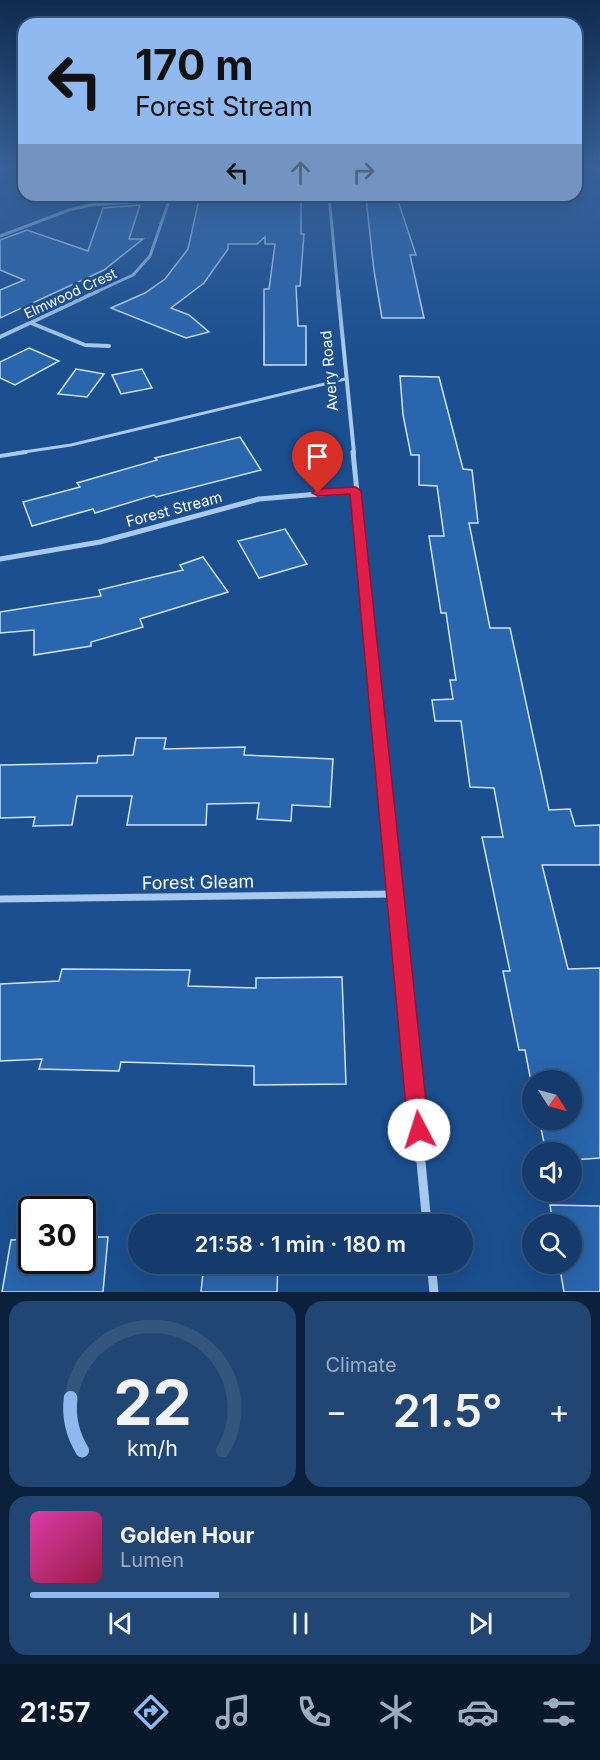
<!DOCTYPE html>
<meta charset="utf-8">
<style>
body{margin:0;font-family:Inter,sans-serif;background:#214673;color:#f1f3f6;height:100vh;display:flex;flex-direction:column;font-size:22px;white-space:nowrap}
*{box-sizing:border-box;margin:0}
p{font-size:20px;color:#9dadc1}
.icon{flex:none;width:33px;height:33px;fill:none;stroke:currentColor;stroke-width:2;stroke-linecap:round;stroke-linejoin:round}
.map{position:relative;height:1292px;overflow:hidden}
.panel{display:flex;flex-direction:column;gap:9px;padding:9px;background:#0b203b;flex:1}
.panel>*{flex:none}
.hud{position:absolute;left:18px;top:18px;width:564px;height:183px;border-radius:18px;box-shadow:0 6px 24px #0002,0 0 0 2px #33557e;background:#90b9f0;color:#111;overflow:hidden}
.needle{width:39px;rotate:126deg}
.tools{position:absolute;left:522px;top:1070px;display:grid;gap:12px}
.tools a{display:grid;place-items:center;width:60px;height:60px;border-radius:50%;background:#143b6b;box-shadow:0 6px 24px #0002,0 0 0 2px #33557e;font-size:30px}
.speed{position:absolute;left:18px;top:1196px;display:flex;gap:12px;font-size:30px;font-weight:700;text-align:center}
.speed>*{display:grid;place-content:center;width:78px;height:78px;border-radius:50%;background:#143b6b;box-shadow:0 6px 24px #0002,0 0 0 2px #33557e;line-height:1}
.speed .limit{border:3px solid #111;border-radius:9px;background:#fff;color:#111}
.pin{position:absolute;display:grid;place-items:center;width:51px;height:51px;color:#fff;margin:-62px -26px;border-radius:50% 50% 50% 0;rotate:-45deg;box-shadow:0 0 6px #0007}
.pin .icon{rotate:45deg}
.me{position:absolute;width:66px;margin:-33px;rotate:355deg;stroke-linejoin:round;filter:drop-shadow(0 0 4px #0008)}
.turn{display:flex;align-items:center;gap:21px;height:126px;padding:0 18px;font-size:27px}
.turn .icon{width:78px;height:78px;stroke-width:2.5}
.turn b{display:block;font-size:42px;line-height:51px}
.lanes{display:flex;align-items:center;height:57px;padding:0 18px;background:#0003;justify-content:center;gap:30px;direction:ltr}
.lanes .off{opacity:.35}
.big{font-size:45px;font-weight:600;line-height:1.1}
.panel .tile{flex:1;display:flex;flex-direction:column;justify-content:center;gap:9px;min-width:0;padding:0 21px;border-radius:18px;background:#214673}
.panel .dial{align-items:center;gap:0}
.dial svg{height:156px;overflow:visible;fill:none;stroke:#33557e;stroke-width:7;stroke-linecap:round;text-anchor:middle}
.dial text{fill:#f1f3f6;stroke:none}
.song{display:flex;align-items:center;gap:18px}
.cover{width:72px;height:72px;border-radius:9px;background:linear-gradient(135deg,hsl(320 70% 55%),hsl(340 70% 35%))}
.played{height:6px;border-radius:3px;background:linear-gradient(90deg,#90b9f0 35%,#33557e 35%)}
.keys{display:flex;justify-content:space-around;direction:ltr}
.heat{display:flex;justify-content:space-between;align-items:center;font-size:33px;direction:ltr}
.panel .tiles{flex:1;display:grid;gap:9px;grid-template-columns:1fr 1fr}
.tile:last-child{grid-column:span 2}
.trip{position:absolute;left:128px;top:1214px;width:345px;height:60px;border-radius:30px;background:#143b6b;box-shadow:0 6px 24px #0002,0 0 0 2px #33557e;font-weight:600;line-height:60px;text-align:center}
.tabs{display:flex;height:96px;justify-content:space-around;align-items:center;background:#08182b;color:#9dadc1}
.tabs .icon{width:42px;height:42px}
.tabs .selected{color:#90b9f0}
.tabs b{font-size:27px;color:#f1f3f6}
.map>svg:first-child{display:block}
.building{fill:#2a66ad;stroke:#cfe3fa;stroke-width:1.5}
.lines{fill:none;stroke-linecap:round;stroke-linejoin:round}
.service-far1{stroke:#a9c9ee;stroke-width:3}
.service{stroke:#a9c9ee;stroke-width:4}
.minor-far4{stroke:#a9c9ee;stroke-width:3}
.minor-far3{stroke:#a9c9ee;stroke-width:4}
.minor-far2{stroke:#a9c9ee;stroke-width:5}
.minor-far1{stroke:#a9c9ee;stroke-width:7}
.minor{stroke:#a9c9ee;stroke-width:9}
.route{fill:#e11d48;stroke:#92132f;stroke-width:1.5}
.labels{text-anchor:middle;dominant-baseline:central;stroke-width:6;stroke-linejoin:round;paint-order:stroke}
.far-street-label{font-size:14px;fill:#fff;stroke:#1b4f8f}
.street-label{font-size:15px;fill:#fff;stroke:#1b4f8f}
.near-street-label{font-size:18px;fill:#fff;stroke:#1b4f8f}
</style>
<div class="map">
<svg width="600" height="1292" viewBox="0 0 600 1292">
<rect width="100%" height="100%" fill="#1b4f8f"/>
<g class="building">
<path d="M 200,195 L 301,195 L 301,234 L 304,234 L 300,286 L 296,286 L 298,326 L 306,326 L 306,365 L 264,365 L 264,289 L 269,289 L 275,244 L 265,244 L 265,237 L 257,244 L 228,244 L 228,249 L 204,283 L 171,308 L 189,315 L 209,332 L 186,338 L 111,308 L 145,293 L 165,279 L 188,249 Z"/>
<path d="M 366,198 L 397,198 L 416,255 L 410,255 L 424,318 L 382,318 L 374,271 Z"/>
<path d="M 140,205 L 129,239 L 143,239 L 104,270 L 0,318 L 0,290 L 24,280 L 0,270 L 0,240 L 27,230 L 88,251 L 103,208 Z"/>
<path d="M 29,348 L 59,361 L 15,385 L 0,378 L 0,362 Z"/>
<path d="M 76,369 L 104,374 L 87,397 L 58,394 Z"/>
<path d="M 142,369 L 152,388 L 121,394 L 112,375 Z"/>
<path d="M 400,376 L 439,377 L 463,469 L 472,470 L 478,523 L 469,523 L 490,628 L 510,628 L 549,810 L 570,809 L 575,826 L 600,825 L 600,865 L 542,865 L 568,969 L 600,968 L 600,1158 L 572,1160 L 572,1152 L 546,1152 L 539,1119 L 572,1119 L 572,1080 L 532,1080 L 532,1087 L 525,1050 L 519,1050 L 503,971 L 510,971 L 482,837 L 503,837 L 494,788 L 470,787 L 461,721 L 435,721 L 432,700 L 453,699 L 450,680 L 456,680 L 446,613 L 441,613 L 429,536 L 444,536 L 437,486 L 419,485 L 419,455 L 411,455 L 403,415 Z"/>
<path d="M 240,437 L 261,470 L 156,497 L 154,495 L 95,513 L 93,509 L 32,526 L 23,502 L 80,487 L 77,483 L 157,460 L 155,458 Z"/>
<path d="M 285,529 L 307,564 L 259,578 L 238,541 Z"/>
<path d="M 203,557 L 228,592 L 140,619 L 143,627 L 91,642 L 91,646 L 34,655 L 34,630 L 0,633 L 0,612 L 101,596 L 99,590 L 183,570 L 180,565 Z"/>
<path d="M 136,738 L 166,738 L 164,749 L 245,747 L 244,755 L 333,759 L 330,807 L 292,805 L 291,821 L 257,819 L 259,803 L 207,804 L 206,825 L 127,825 L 132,796 L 77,796 L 72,825 L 33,826 L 35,817 L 0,818 L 0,765 L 97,763 L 98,756 L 133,755 Z"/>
<path d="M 62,969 L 190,970 L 188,986 L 256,988 L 256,978 L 342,977 L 346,1084 L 254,1085 L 254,1066 L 121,1062 L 119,1071 L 39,1069 L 42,1059 L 0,1061 L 0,984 L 59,981 Z"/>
<path d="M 550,1205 L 600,1206 L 600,1292 L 564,1292 L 559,1263 L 572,1263 L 572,1224 L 553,1224 Z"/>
<path d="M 82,1237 L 108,1237 L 103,1292 L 2,1292 L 11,1240 L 32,1239 L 32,1260 L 82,1260 Z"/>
<path d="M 204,1263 L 278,1263 L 277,1292 L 201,1292 Z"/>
</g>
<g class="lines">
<path class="service-far1" d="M 17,453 L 71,445 L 345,379"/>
<path class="service" d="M 0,456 L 26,452"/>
<g class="minor-far4">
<path d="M 329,195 L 338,293"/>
<path d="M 0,236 L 69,210 L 91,205 L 170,199"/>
<path d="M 94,293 L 133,275 L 150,256 L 171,195"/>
</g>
<g class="minor-far3">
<path d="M 338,291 L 354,453"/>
<path d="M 31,323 L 85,345 L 109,346"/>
<path d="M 0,337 L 98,291"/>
</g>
<g class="minor-far2">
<path d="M 353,452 L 374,663"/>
<path d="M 0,559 L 100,542 L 259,499 L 355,491"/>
</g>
<g class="minor-far1">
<path d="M 373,661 L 400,936"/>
<path d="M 0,899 L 397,894"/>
</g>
<g class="minor">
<path d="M 399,935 L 427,1224"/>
<path d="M 431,1263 L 434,1292"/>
</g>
</g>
<linearGradient id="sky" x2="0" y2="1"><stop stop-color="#0f2b4f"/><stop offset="0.48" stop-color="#39639b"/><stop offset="1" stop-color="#39639b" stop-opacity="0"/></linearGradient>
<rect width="600" height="350" fill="url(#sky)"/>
<path class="route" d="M 356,487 L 361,491 L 429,1130 L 426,1137 L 419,1140 L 411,1137 L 408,1130 L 350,494 L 318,496 L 312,493 L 318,489 Z"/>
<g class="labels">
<g class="far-street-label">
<text transform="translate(70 293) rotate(-25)">Elmwood Crest</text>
</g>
<g class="street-label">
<text transform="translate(329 371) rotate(-95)">Avery Road</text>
<text transform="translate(174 509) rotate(-15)">Forest Stream</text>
</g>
<g class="near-street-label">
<text transform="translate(198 882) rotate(-1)">Forest Gleam</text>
</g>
</g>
</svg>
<div class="tools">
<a><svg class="needle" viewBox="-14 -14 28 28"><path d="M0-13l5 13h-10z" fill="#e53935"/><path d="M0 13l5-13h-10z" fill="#9dadc1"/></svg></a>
<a><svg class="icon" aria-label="sound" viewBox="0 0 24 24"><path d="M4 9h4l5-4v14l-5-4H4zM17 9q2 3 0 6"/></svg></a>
<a><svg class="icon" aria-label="search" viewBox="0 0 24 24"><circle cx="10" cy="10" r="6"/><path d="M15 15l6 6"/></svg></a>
</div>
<div class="speed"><div class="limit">30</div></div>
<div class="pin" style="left:318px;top:493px;background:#d93025"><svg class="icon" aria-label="arrive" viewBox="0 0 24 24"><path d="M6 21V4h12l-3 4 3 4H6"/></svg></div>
<svg class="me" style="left:419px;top:1130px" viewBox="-20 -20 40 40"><circle r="19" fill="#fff"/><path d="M0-13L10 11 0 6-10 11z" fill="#e11d48"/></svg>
<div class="trip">21:58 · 1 min · 180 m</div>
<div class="hud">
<div class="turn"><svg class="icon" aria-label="left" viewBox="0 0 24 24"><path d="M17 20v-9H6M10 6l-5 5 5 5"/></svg><div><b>170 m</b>Forest Stream</div></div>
<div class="lanes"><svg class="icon" aria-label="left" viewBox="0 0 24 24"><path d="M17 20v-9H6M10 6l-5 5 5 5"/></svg><svg class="icon off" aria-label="ahead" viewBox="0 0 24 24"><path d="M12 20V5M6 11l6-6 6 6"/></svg><svg class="icon off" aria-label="right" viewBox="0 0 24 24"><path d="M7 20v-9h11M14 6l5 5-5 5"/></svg></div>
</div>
</div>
<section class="panel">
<div class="tiles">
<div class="tile dial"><svg viewBox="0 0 100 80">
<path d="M14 69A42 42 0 1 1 86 69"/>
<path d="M14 69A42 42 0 0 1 8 42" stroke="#90b9f0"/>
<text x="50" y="56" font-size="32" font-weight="700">22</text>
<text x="50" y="72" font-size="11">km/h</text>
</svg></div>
<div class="tile"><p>Climate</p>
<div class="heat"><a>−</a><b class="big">21.5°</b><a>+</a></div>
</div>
<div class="tile">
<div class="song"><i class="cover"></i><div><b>Golden Hour</b><p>Lumen</p></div></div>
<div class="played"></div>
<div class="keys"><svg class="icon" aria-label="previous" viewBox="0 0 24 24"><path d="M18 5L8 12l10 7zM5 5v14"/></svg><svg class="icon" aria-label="pause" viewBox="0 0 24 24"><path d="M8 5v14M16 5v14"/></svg><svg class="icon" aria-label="next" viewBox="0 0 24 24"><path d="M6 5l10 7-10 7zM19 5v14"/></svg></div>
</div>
</div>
</section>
<nav class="tabs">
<b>21:57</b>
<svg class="icon selected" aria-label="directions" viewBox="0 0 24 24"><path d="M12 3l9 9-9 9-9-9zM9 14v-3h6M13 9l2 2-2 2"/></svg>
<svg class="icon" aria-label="music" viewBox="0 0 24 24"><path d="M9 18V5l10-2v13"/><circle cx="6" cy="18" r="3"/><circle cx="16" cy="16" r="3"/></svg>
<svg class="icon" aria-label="phone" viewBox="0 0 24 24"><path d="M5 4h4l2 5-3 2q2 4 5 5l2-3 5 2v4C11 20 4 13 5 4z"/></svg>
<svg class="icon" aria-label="climate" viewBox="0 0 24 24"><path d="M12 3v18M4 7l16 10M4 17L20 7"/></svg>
<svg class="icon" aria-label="car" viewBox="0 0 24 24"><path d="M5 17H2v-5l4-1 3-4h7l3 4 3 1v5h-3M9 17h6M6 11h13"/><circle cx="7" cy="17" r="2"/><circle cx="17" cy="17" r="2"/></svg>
<svg class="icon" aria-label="filters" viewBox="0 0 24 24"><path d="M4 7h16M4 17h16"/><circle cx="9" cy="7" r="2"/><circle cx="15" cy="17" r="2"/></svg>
</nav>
